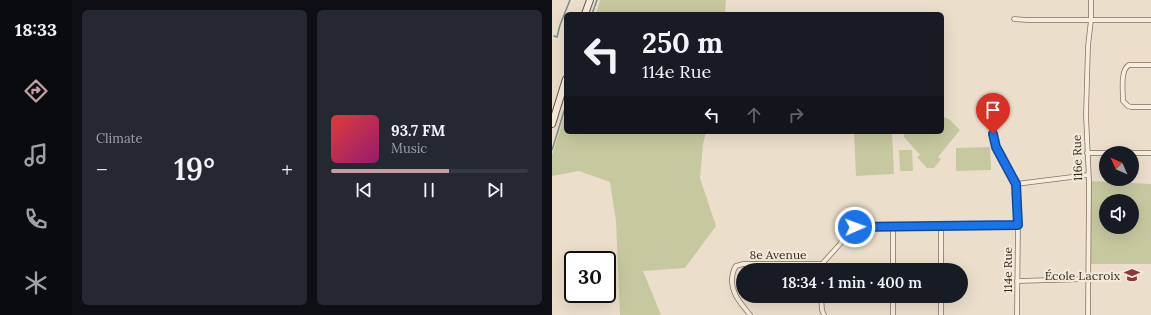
<!DOCTYPE html>
<meta charset="utf-8">
<style>
body{margin:0;font-family:Lora,serif;background:#242831;color:#f1f3f6;height:100vh;display:flex;flex-direction:column;font-size:15px;white-space:nowrap}
*{box-sizing:border-box;margin:0}
p{font-size:13px;color:#9ea1a6}
.icon{flex:none;width:22px;height:22px;fill:none;stroke:currentColor;stroke-width:2;stroke-linecap:round;stroke-linejoin:round}
.map{position:relative;flex:1;overflow:hidden}
.side{display:flex;flex-direction:column;gap:10px;padding:10px;background:#0d0f14;width:480px}
.side>*{flex:none}
.guide{position:absolute;left:12px;top:12px;width:380px;height:122px;border-radius:6px;box-shadow:0 4px 16px #0002;background:#171b24;color:#f1f3f6;overflow:hidden}
.needle{width:26px;rotate:315deg}
.buttons{position:absolute;left:547px;top:146px;display:grid;gap:8px}
.buttons a{display:grid;place-items:center;width:40px;height:40px;border-radius:50%;background:#171b24;box-shadow:0 4px 16px #0002;font-size:20px}
.speed{position:absolute;left:12px;top:251px;display:flex;gap:8px;font-size:20px;font-weight:700;text-align:center}
.speed>*{display:grid;place-content:center;width:52px;height:52px;border-radius:50%;background:#171b24;box-shadow:0 4px 16px #0002;line-height:1}
.speed .limit{border:2px solid #111;border-radius:6px;background:#fff;color:#111}
.pin{position:absolute;display:grid;place-items:center;width:34px;height:34px;color:#fff;margin:-41px -17px;border-radius:50% 50% 50% 0;rotate:-45deg;box-shadow:0 0 4px #0007}
.pin .icon{rotate:45deg}
.me{position:absolute;width:44px;margin:-22px;rotate:88deg;stroke-linejoin:round;filter:drop-shadow(0 0 3px #0008)}
.turn{display:flex;align-items:center;gap:14px;height:84px;padding:0 12px;font-size:18px}
.turn .icon{width:52px;height:52px;stroke-width:2.5}
.turn b{display:block;font-size:28px;line-height:34px}
.lanes{display:flex;align-items:center;height:38px;padding:0 12px;background:#0003;justify-content:center;gap:20px;direction:ltr}
.lanes .off{opacity:.35}
.big{font-size:30px;font-weight:600;line-height:1.1}
.side .widget{flex:1;display:flex;flex-direction:column;justify-content:center;gap:6px;min-width:0;padding:0 14px;border-radius:6px;background:#242831}
.song{display:flex;align-items:center;gap:12px}
.cover{width:48px;height:48px;border-radius:6px;background:linear-gradient(135deg,hsl(0 70% 55%),hsl(320 70% 35%))}
.played{height:4px;border-radius:2px;background:linear-gradient(90deg,#c59ea3 60%,#363941 60%)}
.keys{display:flex;justify-content:space-around;direction:ltr}
.heat{display:flex;justify-content:space-between;align-items:center;font-size:22px;direction:ltr}
.side .tiles{flex:1;display:grid;gap:10px;grid-template-columns:repeat(2,1fr)}
.trip{position:absolute;left:184px;top:263px;width:232px;height:40px;border-radius:20px;background:#171b24;box-shadow:0 4px 16px #0002;font-weight:600;line-height:40px;text-align:center}
main{display:flex;flex:1;min-height:0}
.menu{display:flex;flex-direction:column;width:72px;justify-content:space-around;align-items:center;background:#090b0e;color:#9ea1a6}
.menu .icon{width:28px;height:28px}
.menu .active{color:#c59ea3}
.menu b{font-size:18px;color:#f1f3f6}
.map>svg:first-child{display:block}
.green{fill:#c6c89f;fill-rule:evenodd}
.lines{fill:none;stroke-linecap:round;stroke-linejoin:round}
.stream{stroke:#728e85;stroke-width:1.5}
.street-casing{stroke:#867261;stroke-width:5.5}
.secondary-casing{stroke:#685444;stroke-width:8}
.street{stroke:#f6edde;stroke-width:4}
.secondary{stroke:#f6edde;stroke-width:6}
.route-casing{stroke:#114b97;stroke-width:10}
.route{stroke:#1a73e8;stroke-width:7}
.labels{text-anchor:middle;dominant-baseline:central;stroke-width:4;stroke-linejoin:round;paint-order:stroke}
.street-label{font-size:12px;fill:#382c22;stroke:#f3eada}
.poi-label{font-size:12px;fill:#382c22;stroke:#f3eada;text-anchor:end}
</style>
<main>
<nav class="menu">
<b>18:33</b>
<svg class="icon active" aria-label="directions" viewBox="0 0 24 24"><path d="M12 3l9 9-9 9-9-9zM9 14v-3h6M13 9l2 2-2 2"/></svg>
<svg class="icon" aria-label="music" viewBox="0 0 24 24"><path d="M9 18V5l10-2v13"/><circle cx="6" cy="18" r="3"/><circle cx="16" cy="16" r="3"/></svg>
<svg class="icon" aria-label="phone" viewBox="0 0 24 24"><path d="M5 4h4l2 5-3 2q2 4 5 5l2-3 5 2v4C11 20 4 13 5 4z"/></svg>
<svg class="icon" aria-label="climate" viewBox="0 0 24 24"><path d="M12 3v18M4 7l16 10M4 17L20 7"/></svg>
</nav>
<section class="side">
<div class="tiles">
<div class="widget"><p>Climate</p>
<div class="heat"><a>−</a><b class="big">19°</b><a>+</a></div>
</div>
<div class="widget">
<div class="song"><i class="cover"></i><div><b>93.7 FM</b><p>Music</p></div></div>
<div class="played"></div>
<div class="keys"><svg class="icon" aria-label="previous" viewBox="0 0 24 24"><path d="M18 5L8 12l10 7zM5 5v14"/></svg><svg class="icon" aria-label="pause" viewBox="0 0 24 24"><path d="M8 5v14M16 5v14"/></svg><svg class="icon" aria-label="next" viewBox="0 0 24 24"><path d="M6 5l10 7-10 7zM19 5v14"/></svg></div>
</div>
</div>
</section>
<div class="map">
<svg width="599" height="315" viewBox="0 0 599 315">
<rect width="100%" height="100%" fill="#ebdfcb"/>
<g class="green">
<path d="M 48,0 L 174,0 L 173,14 L 44,14 Z"/>
<path d="M 14,111 L 14,132 L 154,132 L 151,144 L 148,178 L 164,226 L 133,268 L 91,271 L 109,315 L 68,315 L 64,221 L 58,182 L 27,171 L 0,176 L 0,155 Z"/>
<path d="M 390,116 L 398,120 L 408,130 L 386,157 L 389,159 L 382,168 L 375,168 L 365,157 L 368,155 L 352,137 L 352,132 L 390,132 Z"/>
<path d="M 302,132 L 340,132 L 342,174 L 304,176 Z"/>
<path d="M 438,147 L 439,170 L 404,171 L 404,148 Z"/>
<path d="M 347,150 L 360,150 L 361,171 L 348,171 Z"/>
<path d="M 537,181 L 599,184 L 599,264 L 536,264 ZM 554,201 L 580,201 L 580,227 L 554,227 Z"/>
</g>
<g class="lines">
<g class="stream">
<path d="M 40,14 L 45,0"/>
<path d="M 2,36 L 5,37 L 8,25 L 18,0"/>
<path d="M 0,150 L 14,105"/>
</g>
<defs>
<g id="street">
<path d="M 462,19 L 477,20 L 599,20"/>
<path d="M 599,65 L 577,65 C 568,70 571,91 571,101 L 576,106 L 579,107 L 599,107"/>
<path d="M 441,134 L 444,147 L 464,184 L 466,225 L 465,315"/>
<path d="M 535,153 L 554,153"/>
<path d="M 580,153 L 599,153"/>
<path d="M 464,184 L 536,175"/>
<path d="M 269,270 L 270,264 L 288,244 L 295,231 L 303,227 L 466,225"/>
<path d="M 341,270 L 341,226"/>
<path d="M 389,270 L 389,226"/>
<path d="M 465,281 L 536,279"/>
<path d="M 269,296 L 270,310 L 272,315"/>
<path d="M 198,315 C 189,303 179,294 180,278 C 181,273 181,270 184,266 L 191,264 L 270,264"/>
<path d="M 341,315 L 341,296"/>
<path d="M 389,315 L 389,296"/>
<path d="M 536,315 L 537,181 L 534,115 L 536,46 L 539,20 L 539,0"/>
</g>
<g id="secondary">
<path d="M 33,14 L 38,0"/>
<path d="M 0,124 L 14,79"/>
</g>
</defs>
<use href="#street" class="street-casing"/>
<use href="#secondary" class="secondary-casing"/>
<use href="#street" class="street"/>
<use href="#secondary" class="secondary"/>
</g>
<g class="lines">
<defs>
<path id="route" d="M 303,227 L 466,225 L 464,184 L 444,147 L 441,134"/>
</defs>
<use href="#route" class="route-casing"/>
<use href="#route" class="route"/>
</g>
<defs>
<symbol id="school-bare" viewBox="-9 -9 18 18"><path d="M0-5L7-2L0 1L-7-2ZM-4 1L0 2.5L4 1V4Q0 6-4 4Z" fill="#8f363d" stroke="#f3eada" stroke-width="2.5" paint-order="stroke"/></symbol>
</defs>
<g fill-rule="evenodd">
<use href="#school-bare" x="569" y="264" width="22" height="22"/>
</g>
<g class="labels">
<g class="street-label">
<text transform="translate(525 158) rotate(-92)">116e Rue</text>
<text x="226" y="254">8e Avenue</text>
<text transform="translate(455 270) rotate(-90)">114e Rue</text>
</g>
<g class="poi-label">
<text x="568" y="275">École Lacroix</text>
</g>
</g>
</svg>
<div class="buttons">
<a><svg class="needle" viewBox="-14 -14 28 28"><path d="M0-13l5 13h-10z" fill="#e53935"/><path d="M0 13l5-13h-10z" fill="#9ea1a6"/></svg></a>
<a><svg class="icon" aria-label="sound" viewBox="0 0 24 24"><path d="M4 9h4l5-4v14l-5-4H4zM17 9q2 3 0 6"/></svg></a>
</div>
<div class="speed"><div class="limit">30</div></div>
<div class="pin" style="left:441px;top:134px;background:#d93025"><svg class="icon" aria-label="arrive" viewBox="0 0 24 24"><path d="M6 21V4h12l-3 4 3 4H6"/></svg></div>
<svg class="me" style="left:303px;top:227px" viewBox="-20 -20 40 40"><circle r="17" fill="#1a73e8" stroke="#fff" stroke-width="3"/><path d="M0-11L8 9 0 5-8 9z" fill="#fff"/></svg>
<div class="trip">18:34 · 1 min · 400 m</div>
<div class="guide">
<div class="turn"><svg class="icon" aria-label="left" viewBox="0 0 24 24"><path d="M17 20v-9H6M10 6l-5 5 5 5"/></svg><div><b>250 m</b>114e Rue</div></div>
<div class="lanes"><svg class="icon" aria-label="left" viewBox="0 0 24 24"><path d="M17 20v-9H6M10 6l-5 5 5 5"/></svg><svg class="icon off" aria-label="ahead" viewBox="0 0 24 24"><path d="M12 20V5M6 11l6-6 6 6"/></svg><svg class="icon off" aria-label="right" viewBox="0 0 24 24"><path d="M7 20v-9h11M14 6l5 5-5 5"/></svg></div>
</div>
</div>
</main>
